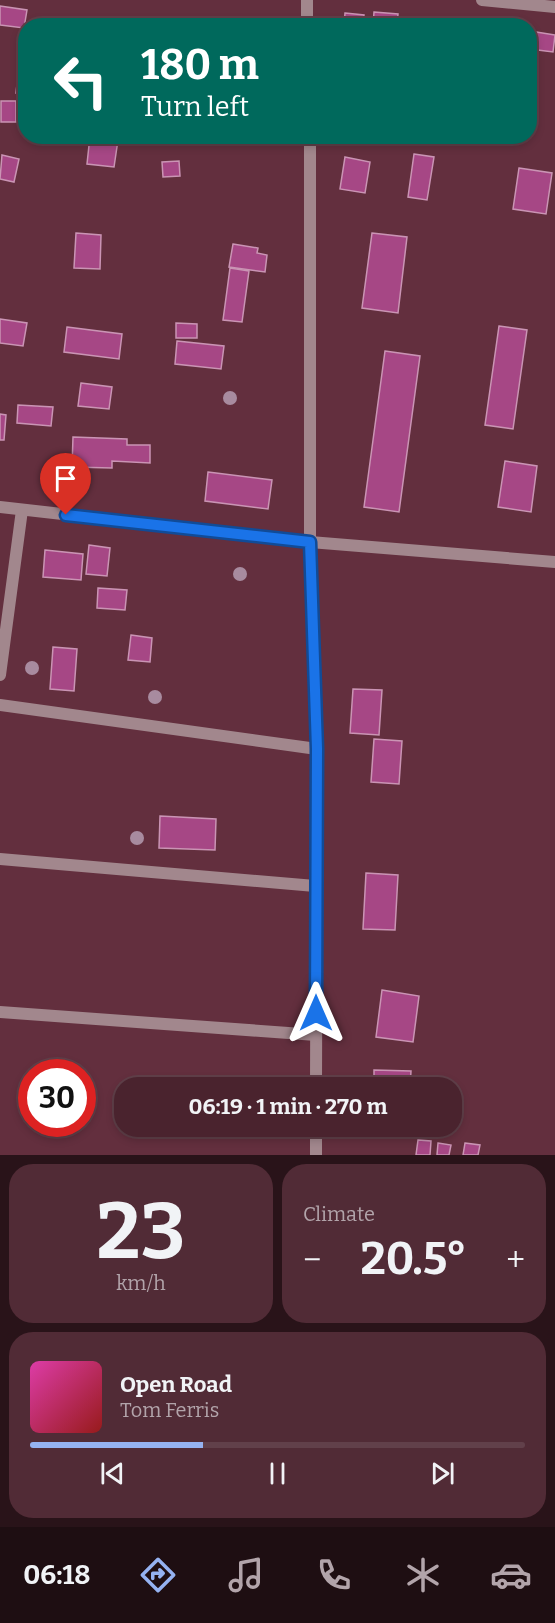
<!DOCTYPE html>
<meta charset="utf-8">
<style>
body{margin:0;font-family:Bitter,serif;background:#512b36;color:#f1f3f6;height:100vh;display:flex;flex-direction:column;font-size:22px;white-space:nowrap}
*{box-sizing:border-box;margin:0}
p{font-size:20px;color:#b2a4aa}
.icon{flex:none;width:33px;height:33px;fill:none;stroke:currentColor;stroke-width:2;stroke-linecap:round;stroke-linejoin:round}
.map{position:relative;height:1155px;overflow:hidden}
.panel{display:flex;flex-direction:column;gap:9px;padding:9px;background:#291319;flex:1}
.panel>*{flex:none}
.hud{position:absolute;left:18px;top:18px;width:519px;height:126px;border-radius:24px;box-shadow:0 3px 9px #0003,0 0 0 2px #61404a;background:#00695c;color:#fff;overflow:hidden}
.speed{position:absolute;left:18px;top:1059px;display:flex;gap:12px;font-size:30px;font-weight:700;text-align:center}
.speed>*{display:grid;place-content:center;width:78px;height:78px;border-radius:50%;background:#4a232e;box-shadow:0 3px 9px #0003,0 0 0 2px #61404a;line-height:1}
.speed .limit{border:9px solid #d22;background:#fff;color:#111}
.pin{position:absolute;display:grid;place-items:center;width:51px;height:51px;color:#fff;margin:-62px -26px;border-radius:50% 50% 50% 0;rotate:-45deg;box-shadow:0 0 6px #0007}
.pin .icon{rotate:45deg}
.me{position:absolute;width:66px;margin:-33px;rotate:0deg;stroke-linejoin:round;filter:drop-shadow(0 0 4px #0008)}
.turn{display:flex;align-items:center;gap:21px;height:126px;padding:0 24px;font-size:27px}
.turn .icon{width:78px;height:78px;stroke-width:2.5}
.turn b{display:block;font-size:42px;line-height:51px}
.big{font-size:45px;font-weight:700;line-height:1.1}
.panel .widget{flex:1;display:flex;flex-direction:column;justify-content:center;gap:9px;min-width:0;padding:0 21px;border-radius:24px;background:#512b36}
.panel .dial{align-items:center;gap:0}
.dial b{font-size:78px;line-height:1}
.song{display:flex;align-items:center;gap:18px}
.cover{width:72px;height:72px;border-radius:9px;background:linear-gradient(135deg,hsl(320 70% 55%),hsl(0 70% 35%))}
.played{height:6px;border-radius:3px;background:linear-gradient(90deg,#95b2f1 35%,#61404a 35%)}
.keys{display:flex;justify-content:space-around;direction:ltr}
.heat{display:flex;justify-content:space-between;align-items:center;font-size:33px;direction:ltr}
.panel .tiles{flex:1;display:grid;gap:9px;grid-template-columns:1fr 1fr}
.widget:last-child{grid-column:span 2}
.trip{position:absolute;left:114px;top:1077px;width:348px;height:60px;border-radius:24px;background:#4a232e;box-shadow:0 3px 9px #0003,0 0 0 2px #61404a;font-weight:700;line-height:60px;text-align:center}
.menu{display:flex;height:96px;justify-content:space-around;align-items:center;background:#1e0e12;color:#b2a4aa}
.menu .icon{width:42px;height:42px}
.menu .selected{color:#95b2f1}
.menu b{font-size:27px;color:#f1f3f6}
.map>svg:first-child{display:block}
.building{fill:#a64785;stroke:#ca94b4;stroke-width:1.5}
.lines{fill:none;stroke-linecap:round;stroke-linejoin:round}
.street{stroke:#a2878d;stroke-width:12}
.tree{fill:#a88b9f}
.route-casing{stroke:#114b97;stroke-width:15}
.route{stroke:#1a73e8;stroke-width:10}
</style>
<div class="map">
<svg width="555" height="1155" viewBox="0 0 555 1155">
<rect width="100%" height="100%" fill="#632f3e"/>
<g class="building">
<path d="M 0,6 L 27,10 L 24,28 L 0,25 Z"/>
<path d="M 374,12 L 398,14 L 397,26 L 373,26 Z"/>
<path d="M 345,13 L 364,15 L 363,26 L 344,26 Z"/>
<path d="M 530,31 L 555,35 L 553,52 L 530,49 Z"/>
<path d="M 18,75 L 26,76 L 26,94 L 16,93 Z"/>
<rect x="1" y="101" width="15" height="21"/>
<path d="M 90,136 L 118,140 L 114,167 L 87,164 Z"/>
<rect x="232" y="136" width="16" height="8"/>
<path d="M 414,154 L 434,157 L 427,200 L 408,197 Z"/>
<path d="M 2,155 L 19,159 L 14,182 L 0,179 Z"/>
<path d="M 345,157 L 370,162 L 365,193 L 340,189 Z"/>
<path d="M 179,161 L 180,176 L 163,177 L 162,162 Z"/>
<path d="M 519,168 L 552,173 L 546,214 L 513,209 Z"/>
<path d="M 76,233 L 101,235 L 100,269 L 74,268 Z"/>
<path d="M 372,233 L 407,237 L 398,313 L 362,308 Z"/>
<path d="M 233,244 L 258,248 L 257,253 L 267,255 L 265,272 L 229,267 Z"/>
<path d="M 230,268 L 249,271 L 242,322 L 223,320 Z"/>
<path d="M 0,319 L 27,323 L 23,346 L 0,343 Z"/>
<path d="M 176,323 L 197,324 L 197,338 L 176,338 Z"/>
<path d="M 499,326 L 527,330 L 513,429 L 485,425 Z"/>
<path d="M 67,327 L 122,334 L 119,359 L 64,352 Z"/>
<path d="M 177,341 L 224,346 L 221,369 L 175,364 Z"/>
<path d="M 385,351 L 420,356 L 399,512 L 364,507 Z"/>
<path d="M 81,383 L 112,387 L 109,409 L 78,406 Z"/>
<path d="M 18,405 L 53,407 L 51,426 L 17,423 Z"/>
<path d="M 0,414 L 6,415 L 4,440 L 0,440 Z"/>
<path d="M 73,437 L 127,439 L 127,445 L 150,445 L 150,463 L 112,461 L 112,468 L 72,467 Z"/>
<path d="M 505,461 L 537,466 L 531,512 L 498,507 Z"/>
<path d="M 208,472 L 272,480 L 268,509 L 205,501 Z"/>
<path d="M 89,545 L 110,548 L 107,576 L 86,574 Z"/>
<path d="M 45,550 L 83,554 L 81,580 L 43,577 Z"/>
<path d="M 98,588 L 127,590 L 125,610 L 97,608 Z"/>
<path d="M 131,635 L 152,638 L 150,662 L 128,660 Z"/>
<path d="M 53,647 L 77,649 L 74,691 L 50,689 Z"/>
<path d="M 353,689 L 382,690 L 379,735 L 350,733 Z"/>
<path d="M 374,739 L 402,741 L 399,784 L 371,782 Z"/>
<path d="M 160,816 L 216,819 L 215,850 L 159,848 Z"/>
<path d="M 366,873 L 398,875 L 395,930 L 363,929 Z"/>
<path d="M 382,990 L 419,996 L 413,1042 L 376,1037 Z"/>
<path d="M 374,1070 L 411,1071 L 410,1087 L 374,1086 Z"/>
<path d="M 418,1140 L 431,1141 L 430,1155 L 416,1155 Z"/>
<path d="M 438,1143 L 451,1145 L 449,1155 L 437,1155 Z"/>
<path d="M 465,1143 L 480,1145 L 478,1155 L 463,1155 Z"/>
</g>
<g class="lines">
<g class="street">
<path d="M 307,0 L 307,26"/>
<path d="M 482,0 L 555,7"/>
<path d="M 310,136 L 310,542 L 317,749 L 316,1088"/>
<path d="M 0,507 L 310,542 L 555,562"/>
<path d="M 0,675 L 22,510"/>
<path d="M 0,705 L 317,749"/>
<path d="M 0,859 L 315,886"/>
<path d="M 0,1012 L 316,1035"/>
<path d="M 316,1155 L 316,1126"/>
</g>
</g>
<g class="tree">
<circle cx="230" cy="398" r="7"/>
<circle cx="240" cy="574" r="7"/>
<circle cx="32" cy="668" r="7"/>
<circle cx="155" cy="697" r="7"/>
<circle cx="137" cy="838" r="7"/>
</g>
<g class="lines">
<defs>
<path id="route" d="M 66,515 L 310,542 L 317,749 L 316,1013"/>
</defs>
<use href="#route" class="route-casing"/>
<use href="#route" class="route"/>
</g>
</svg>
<div class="speed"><div class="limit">30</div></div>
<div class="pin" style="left:66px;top:515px;background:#d93025"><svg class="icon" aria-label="arrive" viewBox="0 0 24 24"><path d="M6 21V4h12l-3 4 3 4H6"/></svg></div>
<svg class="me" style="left:316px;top:1013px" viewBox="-20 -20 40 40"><path d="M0-17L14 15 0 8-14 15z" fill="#1a73e8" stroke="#fff" stroke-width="4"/></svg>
<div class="trip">06:19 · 1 min · 270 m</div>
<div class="hud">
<div class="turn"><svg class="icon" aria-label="left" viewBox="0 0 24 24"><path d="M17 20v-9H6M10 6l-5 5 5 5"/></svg><div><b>180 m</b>Turn left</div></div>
</div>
</div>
<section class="panel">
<div class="tiles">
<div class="widget dial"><b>23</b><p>km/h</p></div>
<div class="widget"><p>Climate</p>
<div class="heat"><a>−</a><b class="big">20.5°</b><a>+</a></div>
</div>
<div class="widget">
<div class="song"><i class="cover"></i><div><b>Open Road</b><p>Tom Ferris</p></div></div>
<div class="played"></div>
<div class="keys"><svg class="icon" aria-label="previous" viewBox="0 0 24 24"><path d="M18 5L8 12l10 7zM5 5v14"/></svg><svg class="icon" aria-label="pause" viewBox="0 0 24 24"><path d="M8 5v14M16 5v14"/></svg><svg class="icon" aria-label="next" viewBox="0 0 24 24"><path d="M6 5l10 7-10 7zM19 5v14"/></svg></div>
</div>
</div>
</section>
<nav class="menu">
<b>06:18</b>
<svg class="icon selected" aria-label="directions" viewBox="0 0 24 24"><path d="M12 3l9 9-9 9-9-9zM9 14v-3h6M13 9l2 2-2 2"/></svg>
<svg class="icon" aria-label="music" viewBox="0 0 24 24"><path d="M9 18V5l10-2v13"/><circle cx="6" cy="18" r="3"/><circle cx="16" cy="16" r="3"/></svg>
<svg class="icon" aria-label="phone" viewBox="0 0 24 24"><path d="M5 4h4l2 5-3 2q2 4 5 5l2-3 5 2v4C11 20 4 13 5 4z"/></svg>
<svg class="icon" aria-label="climate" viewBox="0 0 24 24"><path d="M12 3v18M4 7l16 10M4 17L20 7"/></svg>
<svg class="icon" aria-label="car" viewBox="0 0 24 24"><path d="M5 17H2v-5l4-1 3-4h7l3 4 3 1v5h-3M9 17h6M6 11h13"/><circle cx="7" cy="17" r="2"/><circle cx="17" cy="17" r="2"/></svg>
</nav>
